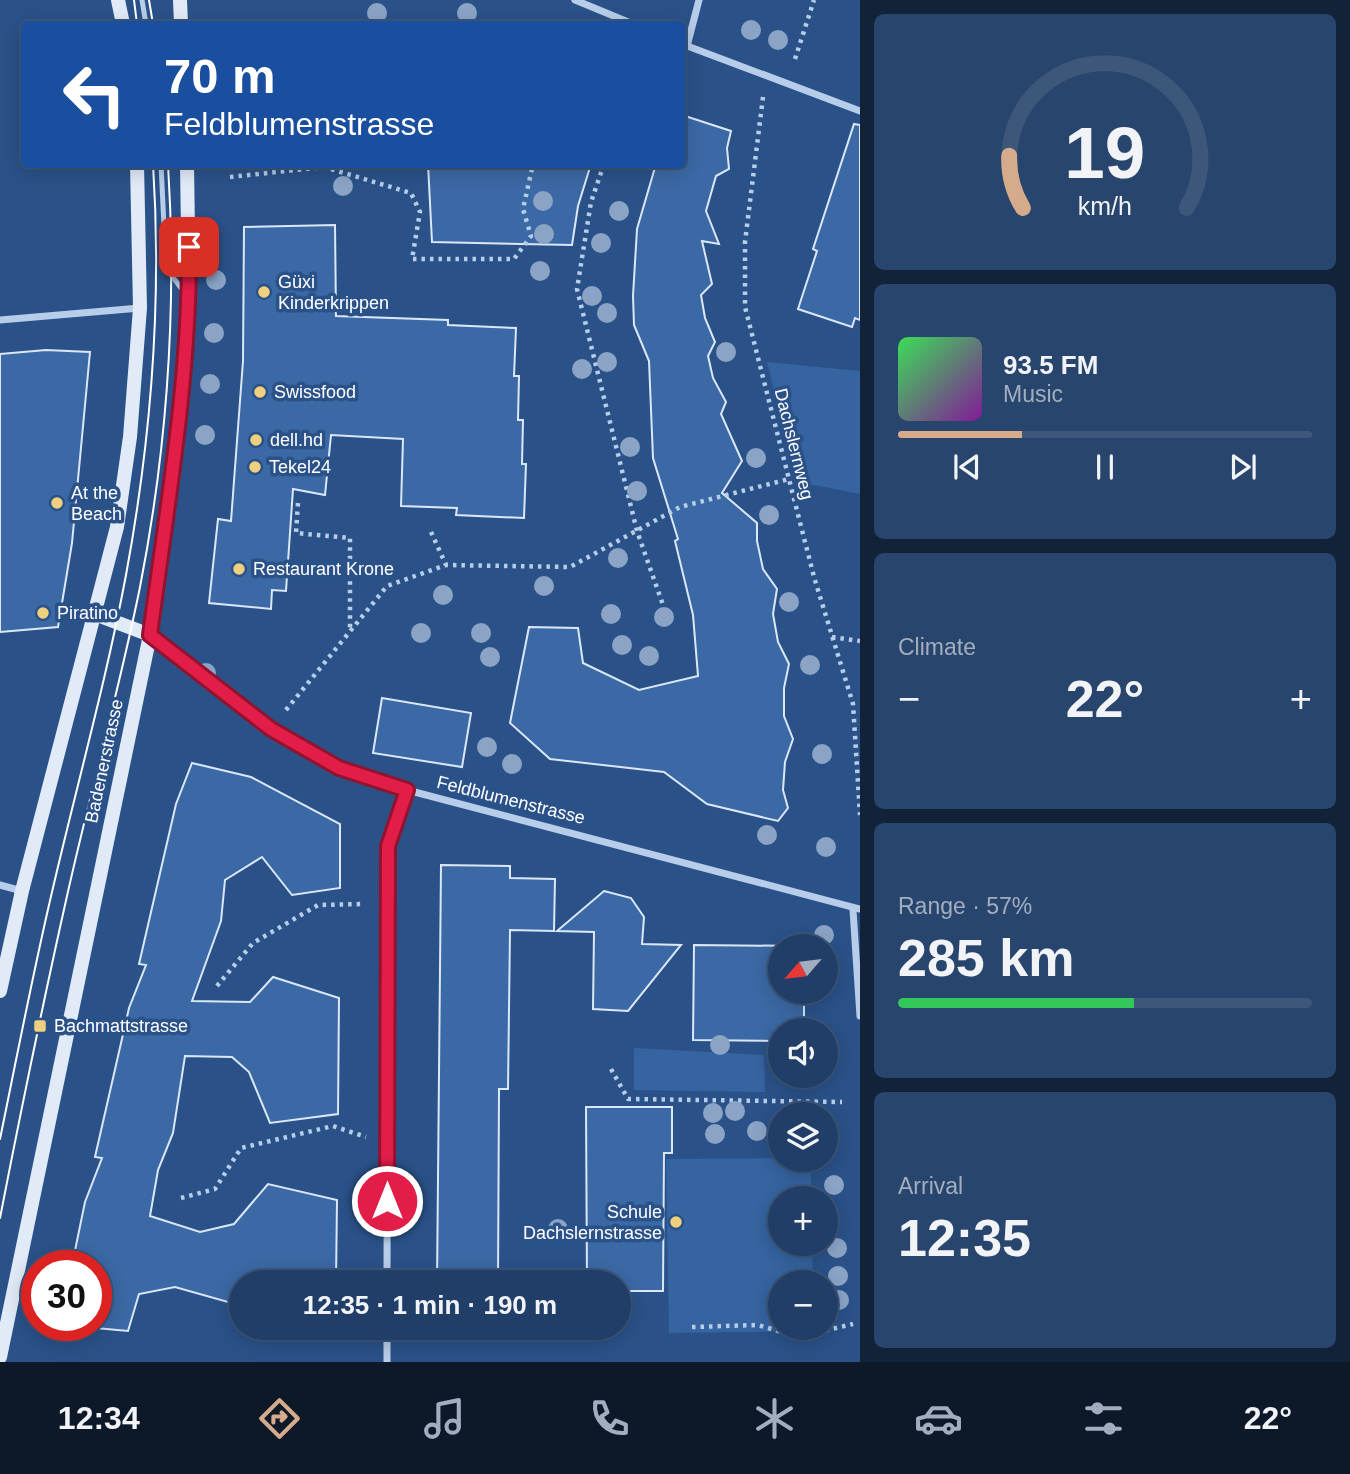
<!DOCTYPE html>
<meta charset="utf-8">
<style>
body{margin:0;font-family:Helvetica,sans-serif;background:#28456d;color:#f1f3f6;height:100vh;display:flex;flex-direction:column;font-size:26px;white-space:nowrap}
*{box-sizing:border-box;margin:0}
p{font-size:23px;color:#a2aec0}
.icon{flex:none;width:38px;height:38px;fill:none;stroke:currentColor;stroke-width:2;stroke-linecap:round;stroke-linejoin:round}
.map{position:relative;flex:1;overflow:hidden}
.details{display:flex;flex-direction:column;gap:14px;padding:14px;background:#122239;width:490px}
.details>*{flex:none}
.guide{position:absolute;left:21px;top:21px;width:665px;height:147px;border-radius:7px;box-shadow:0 4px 18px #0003,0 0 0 2px #3d577b;background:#1a4fa0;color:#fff;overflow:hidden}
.needle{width:46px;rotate:242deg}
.tools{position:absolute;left:768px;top:934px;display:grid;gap:14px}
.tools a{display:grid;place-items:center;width:70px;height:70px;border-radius:50%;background:#203e67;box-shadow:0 4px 18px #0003,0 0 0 2px #3d577b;font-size:35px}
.speed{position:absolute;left:21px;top:1250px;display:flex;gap:14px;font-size:35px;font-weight:700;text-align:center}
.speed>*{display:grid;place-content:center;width:91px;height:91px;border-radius:50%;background:#203e67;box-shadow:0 4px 18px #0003,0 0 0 2px #3d577b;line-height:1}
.speed .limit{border:10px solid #d22;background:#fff;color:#111}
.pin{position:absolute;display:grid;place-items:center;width:60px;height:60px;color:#fff;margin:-30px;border-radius:14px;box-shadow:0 4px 10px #0006}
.me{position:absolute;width:77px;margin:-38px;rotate:0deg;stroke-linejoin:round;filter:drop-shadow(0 0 5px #0008)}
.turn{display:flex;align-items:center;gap:24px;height:147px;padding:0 28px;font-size:32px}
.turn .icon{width:91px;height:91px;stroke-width:2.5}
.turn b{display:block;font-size:49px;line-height:60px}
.big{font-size:52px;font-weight:700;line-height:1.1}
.details .widget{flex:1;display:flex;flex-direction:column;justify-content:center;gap:10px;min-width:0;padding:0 24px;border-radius:10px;background:#28456d}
.details .dial{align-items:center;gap:0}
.dial svg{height:182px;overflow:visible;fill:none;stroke:#3d577b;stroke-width:7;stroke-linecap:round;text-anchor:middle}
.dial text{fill:#f1f3f6;stroke:none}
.song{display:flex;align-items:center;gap:21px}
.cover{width:84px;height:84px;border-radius:10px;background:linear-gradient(135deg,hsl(130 70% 55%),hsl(290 70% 35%))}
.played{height:7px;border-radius:4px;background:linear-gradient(90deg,#d6ab8b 30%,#3d577b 30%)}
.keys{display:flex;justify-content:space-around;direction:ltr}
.heat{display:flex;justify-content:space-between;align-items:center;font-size:38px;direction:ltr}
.charge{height:10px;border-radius:5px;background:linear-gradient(90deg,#34c759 57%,#3d577b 0)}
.trip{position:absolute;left:229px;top:1270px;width:402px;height:70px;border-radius:35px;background:#203e67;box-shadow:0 4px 18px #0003,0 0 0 2px #3d577b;font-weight:700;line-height:70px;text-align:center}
.tab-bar{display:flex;height:112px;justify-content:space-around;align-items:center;background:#0d1929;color:#a2aec0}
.tab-bar .icon{width:49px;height:49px}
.tab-bar .selected{color:#d6ab8b}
.tab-bar b{font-size:32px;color:#f1f3f6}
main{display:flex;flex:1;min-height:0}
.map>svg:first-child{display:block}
.green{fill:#3564a0}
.building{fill:#3b69a5;stroke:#dbe7f7;stroke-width:2}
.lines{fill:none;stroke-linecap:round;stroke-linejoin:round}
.path{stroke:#b7cde9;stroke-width:4.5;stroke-dasharray:3.5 5;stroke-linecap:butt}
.lane{stroke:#b7cde9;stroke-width:5}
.street{stroke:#b7cde9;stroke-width:7}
.secondary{stroke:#e1ebf8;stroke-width:14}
.tram{stroke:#fff;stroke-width:2}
.tree{fill:#8ba4c6}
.route-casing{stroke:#92132f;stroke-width:18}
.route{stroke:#e11d48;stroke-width:12}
.poi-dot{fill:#efd07f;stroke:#2a5289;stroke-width:2.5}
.labels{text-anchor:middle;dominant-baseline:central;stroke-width:7;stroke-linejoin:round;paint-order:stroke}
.poi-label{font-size:18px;fill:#fff;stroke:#2a5289;text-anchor:start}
.street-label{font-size:18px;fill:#fff;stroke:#2a5289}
</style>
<main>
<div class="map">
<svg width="860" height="1362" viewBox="0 0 860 1362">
<rect width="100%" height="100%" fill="#2a5289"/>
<g class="green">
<path d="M 767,362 L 860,371 L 860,494 L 804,483 L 778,406 Z"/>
<path d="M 634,1048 L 764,1055 L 765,1092 L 634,1090 Z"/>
<path d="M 780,1158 L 811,1160 L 811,1199 L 780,1199 L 780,1244 L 812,1244 L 813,1283 L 780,1283 L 780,1328 L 813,1331 L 669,1333 L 666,1159 Z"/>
</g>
<g class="building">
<path d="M 682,115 L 731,131 L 727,148 L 729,169 L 716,176 L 706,211 L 719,244 L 702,241 L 712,284 L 701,295 L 705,318 L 715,342 L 708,356 L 713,378 L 726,402 L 721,414 L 742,461 L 722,493 L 757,523 L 757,541 L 763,569 L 777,589 L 773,614 L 778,642 L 789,664 L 784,688 L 784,716 L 793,739 L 785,762 L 783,790 L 788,808 L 778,821 L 707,804 L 664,772 L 550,759 L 510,723 L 529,627 L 578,628 L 583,663 L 639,690 L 698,676 L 693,615 L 675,541 L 678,539 L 653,458 L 649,361 L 634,325 L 633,296 L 637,229 L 656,164 L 682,164 Z"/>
<path d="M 854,124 L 860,125 L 860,320 L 855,318 L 852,327 L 798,309 L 817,251 L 813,249 Z"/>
<path d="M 428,164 L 591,164 L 578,206 L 572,245 L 432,242 Z"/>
<path d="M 335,225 L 336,316 L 448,320 L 448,325 L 516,328 L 514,376 L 519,376 L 518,420 L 523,420 L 522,464 L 526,464 L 524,518 L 456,515 L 457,508 L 401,506 L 403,439 L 331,435 L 325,495 L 293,489 L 286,591 L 272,590 L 271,609 L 209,603 L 218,519 L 231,521 L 243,361 L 244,227 Z"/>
<path d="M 46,350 L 90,352 L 72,543 L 58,627 L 0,632 L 0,354 Z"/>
<path d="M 382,698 L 471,713 L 462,767 L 373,753 Z"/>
<path d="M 192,763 L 251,777 L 340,824 L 340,888 L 292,895 L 262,857 L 225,880 L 221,921 L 192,1001 L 250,1002 L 273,977 L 339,998 L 338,1114 L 270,1123 L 249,1072 L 232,1057 L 185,1056 L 173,1133 L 158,1170 L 150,1216 L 200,1232 L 234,1224 L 268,1184 L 337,1200 L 336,1283 L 242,1283 L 242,1306 L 175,1287 L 139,1294 L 128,1331 L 96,1328 L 96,1265 L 72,1265 L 85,1202 L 102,1158 L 95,1157 L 129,1008 L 146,965 L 139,964 L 176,804 Z"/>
<path d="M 441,865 L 510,866 L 510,878 L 555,879 L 554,931 L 510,930 L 508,1089 L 499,1089 L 498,1283 L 437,1283 Z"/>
<path d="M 604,891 L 631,898 L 644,917 L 642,944 L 681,945 L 628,1011 L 593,1009 L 594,932 L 557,931 Z"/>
<path d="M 694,945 L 805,946 L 780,947 L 780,992 L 804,992 L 804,1031 L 780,1031 L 780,1041 L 693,1040 Z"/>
<path d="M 586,1107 L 672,1107 L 672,1153 L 664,1153 L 663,1291 L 620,1291 L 620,1283 L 587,1283 Z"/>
</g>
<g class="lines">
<g class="path">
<path d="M 795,59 L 814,0"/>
<path d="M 763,97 L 745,242 L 745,307 L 814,577 L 853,704 L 860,815"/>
<path d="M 604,164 L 591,202 L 577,289 L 637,531 L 663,605"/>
<path d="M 230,177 L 324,167 L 411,193 L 420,212 L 412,259 L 514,259 L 531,236 L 523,209 L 533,164"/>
<path d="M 298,503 L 296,533 L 350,538 L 350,629"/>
<path d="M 431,532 L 446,565"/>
<path d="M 832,637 L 860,641"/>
<path d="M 286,710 L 387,586 L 446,565 L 570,567 L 680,507 L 789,479"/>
<path d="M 217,986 L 253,943 L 318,905 L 365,904"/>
<path d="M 611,1069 L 628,1099 L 842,1102"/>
<path d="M 181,1198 L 215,1189 L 241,1148 L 333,1126 L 366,1137"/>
<path d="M 692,1327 L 758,1325 L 798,1337 L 853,1324"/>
</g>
<g class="lane">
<path d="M 142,0 L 146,24"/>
<path d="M 161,164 L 166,268 L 184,292"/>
</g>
<g class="street">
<path d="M 575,0 L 633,24"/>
<path d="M 682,44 L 860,111"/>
<path d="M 687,46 L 699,0"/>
<path d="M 0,320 L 140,308"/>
<path d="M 150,635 L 271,729 L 339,768 L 407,790 L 860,909"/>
<path d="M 0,885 L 22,891"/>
<path d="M 853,910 L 860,1016"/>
<path d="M 387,1283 L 388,846 L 407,790"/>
<path d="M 387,1362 L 387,1328"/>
</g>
<g class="secondary">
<path d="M 118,0 L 123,24"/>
<path d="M 180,0 L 181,24"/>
<path d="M 92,613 L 150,635"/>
<path d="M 0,991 L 22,891 L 117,527 L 130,437 L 140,308 L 137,164"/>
<path d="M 0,1357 L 150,635 L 182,398 L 189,298 L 187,164"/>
</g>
<g class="tram">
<path d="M 134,0 L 137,24"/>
<path d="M 149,0 L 153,24"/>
<path d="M 0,1139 C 16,1061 31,983 49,905 C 74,795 105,687 126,575 C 151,440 162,302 153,164"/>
<path d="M 0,1218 C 21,1110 43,1003 67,896 C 90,793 119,691 140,587 C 167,449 177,306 168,164"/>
</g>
</g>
<g class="tree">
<circle cx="377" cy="13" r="10"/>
<circle cx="467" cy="13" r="10"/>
<circle cx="751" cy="30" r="10"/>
<circle cx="778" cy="40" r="10"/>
<circle cx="343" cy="186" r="10"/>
<circle cx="543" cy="201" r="10"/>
<circle cx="619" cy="211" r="10"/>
<circle cx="544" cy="234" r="10"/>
<circle cx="601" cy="243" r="10"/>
<circle cx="540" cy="271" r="10"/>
<circle cx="216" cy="280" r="10"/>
<circle cx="592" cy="296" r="10"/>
<circle cx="607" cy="313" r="10"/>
<circle cx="214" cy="333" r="10"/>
<circle cx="726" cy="352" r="10"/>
<circle cx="607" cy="362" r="10"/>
<circle cx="582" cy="369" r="10"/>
<circle cx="210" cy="384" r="10"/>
<circle cx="205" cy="435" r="10"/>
<circle cx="630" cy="447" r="10"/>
<circle cx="756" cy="458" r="10"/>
<circle cx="637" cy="491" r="10"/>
<circle cx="769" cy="515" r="10"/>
<circle cx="618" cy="558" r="10"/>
<circle cx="544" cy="586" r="10"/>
<circle cx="443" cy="595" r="10"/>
<circle cx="789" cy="602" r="10"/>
<circle cx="611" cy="614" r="10"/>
<circle cx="664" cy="617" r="10"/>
<circle cx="421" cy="633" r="10"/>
<circle cx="481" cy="633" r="10"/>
<circle cx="622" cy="645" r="10"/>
<circle cx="649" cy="656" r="10"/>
<circle cx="490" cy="657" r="10"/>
<circle cx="810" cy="665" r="10"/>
<circle cx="206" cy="673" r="10"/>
<circle cx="487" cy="747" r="10"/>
<circle cx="822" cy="754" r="10"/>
<circle cx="512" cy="764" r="10"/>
<circle cx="767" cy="835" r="10"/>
<circle cx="826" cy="847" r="10"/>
<circle cx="824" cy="935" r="10"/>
<circle cx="720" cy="1045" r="10"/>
<circle cx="735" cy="1111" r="10"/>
<circle cx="713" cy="1113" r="10"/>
<circle cx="757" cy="1131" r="10"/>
<circle cx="715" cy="1134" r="10"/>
<circle cx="834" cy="1185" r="10"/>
<circle cx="558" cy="1229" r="10"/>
<circle cx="837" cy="1248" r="10"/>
<circle cx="838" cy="1276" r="10"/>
<circle cx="839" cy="1300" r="10"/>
</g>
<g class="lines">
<defs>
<path id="route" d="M 189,247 C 190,378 167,506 150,635 L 271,729 L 339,768 L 407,790 L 388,846 L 387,1201"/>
</defs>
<use href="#route" class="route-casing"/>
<use href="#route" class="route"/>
</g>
<g class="poi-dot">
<circle cx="264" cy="292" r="7"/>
<circle cx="260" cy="392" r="7"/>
<circle cx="256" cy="440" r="7"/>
<circle cx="255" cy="467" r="7"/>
<circle cx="57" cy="503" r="7"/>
<circle cx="239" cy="569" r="7"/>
<circle cx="43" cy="613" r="7"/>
<rect x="33" y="1019" width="14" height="14" rx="3.5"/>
<circle cx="676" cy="1222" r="7"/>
</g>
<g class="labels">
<g class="poi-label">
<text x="278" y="282">Güxi<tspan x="278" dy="21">Kinderkrippen</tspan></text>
<text x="274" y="392">Swissfood</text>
<text x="270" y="440">dell.hd</text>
<text x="269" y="467">Tekel24</text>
<text x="71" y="493">At the<tspan x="71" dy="21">Beach</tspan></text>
<text x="253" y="569">Restaurant Krone</text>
<text x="57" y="613">Piratino</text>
<text x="54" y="1026">Bachmattstrasse</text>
<text x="662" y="1212" text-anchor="end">Schule<tspan x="662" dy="21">Dachslernstrasse</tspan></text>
</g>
<g class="street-label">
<text transform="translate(794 444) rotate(76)">Dachslernweg</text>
<text transform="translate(104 761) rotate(-78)">Badenerstrasse</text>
<text transform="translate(511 800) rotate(14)">Feldblumenstrasse</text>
</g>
</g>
</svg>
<div class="tools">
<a><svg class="needle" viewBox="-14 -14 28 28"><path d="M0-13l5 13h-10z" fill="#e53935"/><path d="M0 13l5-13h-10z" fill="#a2aec0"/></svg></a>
<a><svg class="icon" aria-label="sound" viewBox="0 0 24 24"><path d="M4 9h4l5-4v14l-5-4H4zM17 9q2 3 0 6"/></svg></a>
<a><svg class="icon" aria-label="layers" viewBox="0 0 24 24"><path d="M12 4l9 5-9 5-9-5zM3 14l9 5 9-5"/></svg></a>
<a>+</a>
<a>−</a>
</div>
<div class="speed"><div class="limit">30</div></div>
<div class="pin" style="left:189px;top:247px;background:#d93025"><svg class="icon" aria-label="arrive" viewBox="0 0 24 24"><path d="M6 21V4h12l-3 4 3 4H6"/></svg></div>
<svg class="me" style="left:387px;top:1201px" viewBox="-20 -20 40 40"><circle r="17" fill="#e11d48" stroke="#fff" stroke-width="3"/><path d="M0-11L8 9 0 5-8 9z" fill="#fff"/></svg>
<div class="trip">12:35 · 1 min · 190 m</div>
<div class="guide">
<div class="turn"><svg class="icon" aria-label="left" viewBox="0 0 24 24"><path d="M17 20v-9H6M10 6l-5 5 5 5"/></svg><div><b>70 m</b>Feldblumenstrasse</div></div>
</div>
</div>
<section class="details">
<div class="widget dial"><svg viewBox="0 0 100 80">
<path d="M14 69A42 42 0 1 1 86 69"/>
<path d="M14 69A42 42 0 0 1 8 46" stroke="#d6ab8b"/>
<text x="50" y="56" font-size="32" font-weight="700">19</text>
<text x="50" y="72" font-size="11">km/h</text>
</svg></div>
<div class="widget">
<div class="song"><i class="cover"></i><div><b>93.5 FM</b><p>Music</p></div></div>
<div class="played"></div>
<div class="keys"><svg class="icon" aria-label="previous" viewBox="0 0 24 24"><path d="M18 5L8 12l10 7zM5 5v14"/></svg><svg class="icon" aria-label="pause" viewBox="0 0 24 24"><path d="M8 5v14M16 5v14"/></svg><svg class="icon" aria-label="next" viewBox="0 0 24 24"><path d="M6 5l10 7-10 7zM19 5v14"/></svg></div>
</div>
<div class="widget"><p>Climate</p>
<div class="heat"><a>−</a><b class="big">22°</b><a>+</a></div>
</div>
<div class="widget"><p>Range · 57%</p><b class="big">285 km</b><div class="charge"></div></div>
<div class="widget"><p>Arrival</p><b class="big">12:35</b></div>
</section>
</main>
<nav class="tab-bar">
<b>12:34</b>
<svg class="icon selected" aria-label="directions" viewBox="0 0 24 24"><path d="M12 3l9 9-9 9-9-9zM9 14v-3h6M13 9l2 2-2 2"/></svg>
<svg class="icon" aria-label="music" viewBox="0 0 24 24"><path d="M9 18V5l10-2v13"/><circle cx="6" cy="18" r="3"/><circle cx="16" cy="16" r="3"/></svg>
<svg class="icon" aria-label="phone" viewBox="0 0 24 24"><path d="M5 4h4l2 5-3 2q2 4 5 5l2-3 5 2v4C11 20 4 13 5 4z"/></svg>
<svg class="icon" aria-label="climate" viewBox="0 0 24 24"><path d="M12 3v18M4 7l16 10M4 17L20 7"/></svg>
<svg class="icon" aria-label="car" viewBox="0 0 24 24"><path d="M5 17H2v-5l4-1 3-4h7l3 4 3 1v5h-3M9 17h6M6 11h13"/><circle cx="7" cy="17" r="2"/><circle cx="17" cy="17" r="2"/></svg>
<svg class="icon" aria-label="filters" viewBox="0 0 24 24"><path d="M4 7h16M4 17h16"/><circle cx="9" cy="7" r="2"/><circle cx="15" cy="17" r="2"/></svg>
<b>22°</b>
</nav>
